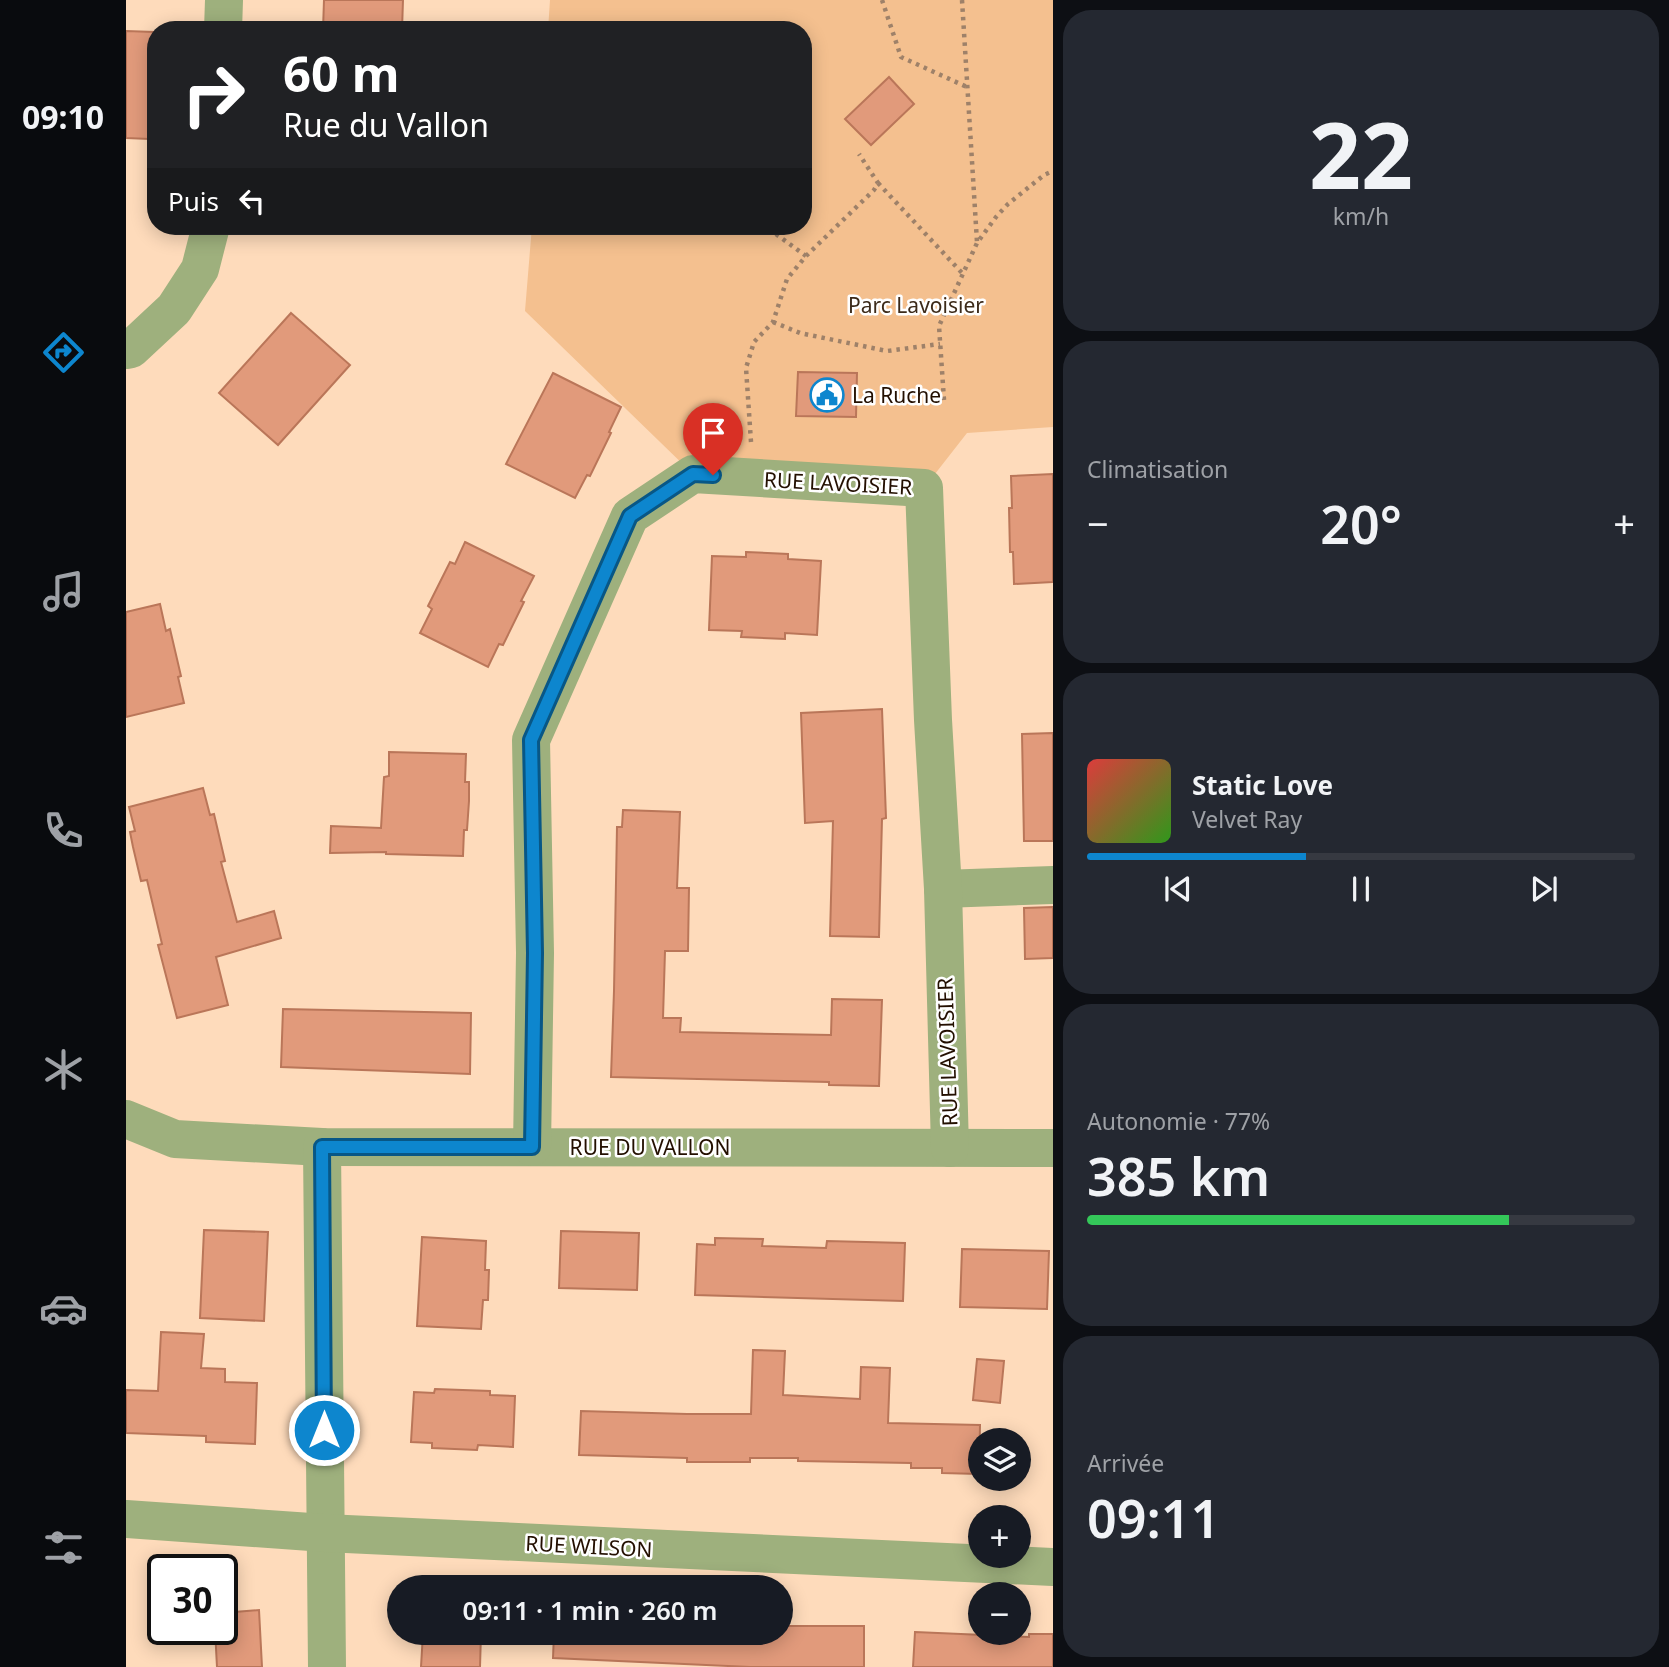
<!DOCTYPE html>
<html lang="fr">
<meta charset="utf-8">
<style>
body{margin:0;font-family:"Noto Sans",sans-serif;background:#242831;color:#f1f3f6;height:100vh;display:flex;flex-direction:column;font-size:26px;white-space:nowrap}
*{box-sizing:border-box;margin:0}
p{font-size:23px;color:#9ea1a6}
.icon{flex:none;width:38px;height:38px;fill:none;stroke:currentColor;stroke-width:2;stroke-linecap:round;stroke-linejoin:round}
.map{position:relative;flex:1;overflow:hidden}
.side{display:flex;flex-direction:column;gap:10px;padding:10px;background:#0d0f14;width:616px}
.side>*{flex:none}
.banner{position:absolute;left:21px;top:21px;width:665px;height:214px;border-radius:28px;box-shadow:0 4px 18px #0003;background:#202124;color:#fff;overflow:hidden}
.fabs{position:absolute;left:842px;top:1428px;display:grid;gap:14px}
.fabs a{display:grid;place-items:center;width:63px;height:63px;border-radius:50%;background:#171b24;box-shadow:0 4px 18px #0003;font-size:35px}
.speed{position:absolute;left:21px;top:1554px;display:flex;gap:14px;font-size:35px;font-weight:700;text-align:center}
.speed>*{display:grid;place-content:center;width:91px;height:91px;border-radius:50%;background:#171b24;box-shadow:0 4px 18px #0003;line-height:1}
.speed .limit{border:4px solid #111;border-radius:10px;background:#fff;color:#111}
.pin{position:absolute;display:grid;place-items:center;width:60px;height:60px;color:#fff;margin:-72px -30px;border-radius:50% 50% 50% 0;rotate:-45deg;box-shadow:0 0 7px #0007}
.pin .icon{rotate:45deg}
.me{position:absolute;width:77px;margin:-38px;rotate:0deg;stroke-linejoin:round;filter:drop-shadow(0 0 5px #0008)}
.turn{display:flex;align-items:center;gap:24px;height:147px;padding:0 21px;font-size:32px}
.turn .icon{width:91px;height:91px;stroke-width:2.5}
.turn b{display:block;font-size:49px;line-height:60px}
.then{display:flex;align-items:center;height:66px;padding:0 21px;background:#0003;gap:14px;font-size:26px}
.big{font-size:52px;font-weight:600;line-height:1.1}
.side .card{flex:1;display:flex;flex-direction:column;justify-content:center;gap:10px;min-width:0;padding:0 24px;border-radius:28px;background:#242831}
.side .dial{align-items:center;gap:0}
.dial b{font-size:91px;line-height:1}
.song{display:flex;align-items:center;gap:21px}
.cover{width:84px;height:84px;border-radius:10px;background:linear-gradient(135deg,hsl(0 70% 55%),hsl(110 70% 35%))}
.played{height:7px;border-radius:4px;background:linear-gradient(90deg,#0d86ce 40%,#363941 40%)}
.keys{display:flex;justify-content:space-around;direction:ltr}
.heat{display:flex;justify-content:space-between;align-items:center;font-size:38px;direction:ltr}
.charge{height:10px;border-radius:5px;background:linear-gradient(90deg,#34c759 77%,#363941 0)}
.trip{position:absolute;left:261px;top:1575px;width:406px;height:70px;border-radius:35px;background:#171b24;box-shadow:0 4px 18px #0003;font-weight:600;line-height:70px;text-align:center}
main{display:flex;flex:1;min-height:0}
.tabs{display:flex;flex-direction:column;width:126px;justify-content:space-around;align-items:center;background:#090b0e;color:#9ea1a6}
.tabs .icon{width:49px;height:49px}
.tabs .selected{color:#0d86ce}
.tabs b{font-size:32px;color:#f1f3f6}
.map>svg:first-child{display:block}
.green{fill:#f4c08f}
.building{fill:#e19a7b;stroke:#ba7659;stroke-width:2}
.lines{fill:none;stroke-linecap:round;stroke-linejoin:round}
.path{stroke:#9e8169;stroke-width:4.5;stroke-dasharray:3.5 5;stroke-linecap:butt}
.minor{stroke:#9eb07d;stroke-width:38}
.route-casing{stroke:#085786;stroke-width:18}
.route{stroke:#0d86ce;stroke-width:12}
.labels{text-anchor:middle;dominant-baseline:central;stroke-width:5;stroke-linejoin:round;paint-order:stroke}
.park-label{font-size:21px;fill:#3c2a19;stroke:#fff}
.poi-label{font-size:21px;fill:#230f00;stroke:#fff;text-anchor:start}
.street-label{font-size:21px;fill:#230f00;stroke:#fff}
</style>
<main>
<nav class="tabs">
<b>09:10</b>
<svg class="icon selected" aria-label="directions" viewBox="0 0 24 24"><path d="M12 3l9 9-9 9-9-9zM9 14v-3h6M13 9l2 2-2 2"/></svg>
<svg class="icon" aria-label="music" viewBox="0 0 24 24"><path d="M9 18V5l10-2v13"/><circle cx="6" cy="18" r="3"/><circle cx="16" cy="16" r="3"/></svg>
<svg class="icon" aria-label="phone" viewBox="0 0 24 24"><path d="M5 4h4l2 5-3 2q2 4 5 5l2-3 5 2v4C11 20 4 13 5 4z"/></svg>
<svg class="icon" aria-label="climate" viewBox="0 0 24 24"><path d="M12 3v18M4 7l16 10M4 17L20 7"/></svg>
<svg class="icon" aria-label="car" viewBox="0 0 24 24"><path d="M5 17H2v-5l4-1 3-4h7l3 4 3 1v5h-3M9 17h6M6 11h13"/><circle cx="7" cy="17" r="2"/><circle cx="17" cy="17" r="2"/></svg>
<svg class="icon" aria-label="filters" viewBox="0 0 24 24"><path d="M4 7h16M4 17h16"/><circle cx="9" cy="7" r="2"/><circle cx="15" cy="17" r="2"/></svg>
</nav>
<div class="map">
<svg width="927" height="1667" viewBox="0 0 927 1667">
<rect width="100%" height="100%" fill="#fedbbb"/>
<path class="green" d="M 424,0 L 927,0 L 927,427 L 841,433 L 798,488 L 567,474 L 399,311 L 406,226 L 677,226 L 677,30 L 422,30 Z"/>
<g class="building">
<path d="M 198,0 L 277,0 L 276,30 L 197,30 Z"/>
<path d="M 0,31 L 28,32 L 23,139 L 0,138 Z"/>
<path d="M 763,77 L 788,104 L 745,145 L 719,119 Z"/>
<path d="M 165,313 L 224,365 L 152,445 L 93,393 Z"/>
<path d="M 672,372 L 731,373 L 730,417 L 670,416 Z"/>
<path d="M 427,373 L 495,407 L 483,432 L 485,433 L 464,476 L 461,475 L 449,498 L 380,464 Z"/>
<path d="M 927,474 L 927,582 L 888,584 L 887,552 L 884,552 L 883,508 L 886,508 L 885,476 Z"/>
<path d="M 339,542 L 408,576 L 395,601 L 398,602 L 377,645 L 373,644 L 362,667 L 294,633 L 306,609 L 302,606 L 324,562 L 329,564 Z"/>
<path d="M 620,552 L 662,554 L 662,559 L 695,561 L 691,635 L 659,633 L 659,639 L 615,637 L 616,631 L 583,630 L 586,556 L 620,557 Z"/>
<path d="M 34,604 L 40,631 L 44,629 L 55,676 L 52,677 L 58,703 L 0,717 L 0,612 Z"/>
<path d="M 756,709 L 760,818 L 756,819 L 753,937 L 704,936 L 707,821 L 679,823 L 675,713 Z"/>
<path d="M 927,733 L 927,841 L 898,841 L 896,734 Z"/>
<path d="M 263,752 L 340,754 L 339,782 L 343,782 L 343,801 L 341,830 L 338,830 L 337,856 L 260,854 L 260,852 L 204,853 L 205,826 L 255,828 L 258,777 L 263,776 Z"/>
<path d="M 77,788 L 84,815 L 88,814 L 99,861 L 95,862 L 111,922 L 148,911 L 155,938 L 90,957 L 102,1005 L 51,1018 L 32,945 L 36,944 L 21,880 L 15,881 L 7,847 L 4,832 L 9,831 L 3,807 Z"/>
<path d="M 497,810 L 554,812 L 551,888 L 563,888 L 562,951 L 539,951 L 537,1018 L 555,1018 L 554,1032 L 705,1035 L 706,999 L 756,1000 L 753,1086 L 703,1085 L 703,1082 L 485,1077 L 488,991 L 491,827 L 496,827 Z"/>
<path d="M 927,907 L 927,958 L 899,959 L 898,908 Z"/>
<path d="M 157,1009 L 345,1013 L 344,1074 L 155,1067 Z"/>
<path d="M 78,1230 L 142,1232 L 138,1321 L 74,1318 Z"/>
<path d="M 435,1231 L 513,1233 L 511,1290 L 433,1288 Z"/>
<path d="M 296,1237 L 360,1241 L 359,1270 L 363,1270 L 362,1300 L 357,1300 L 355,1329 L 291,1326 Z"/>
<path d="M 589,1238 L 637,1239 L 636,1246 L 700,1248 L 701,1241 L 779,1243 L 777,1301 L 569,1295 L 571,1244 L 589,1245 Z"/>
<path d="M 836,1249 L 923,1251 L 921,1309 L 834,1307 Z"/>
<path d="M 35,1332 L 78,1334 L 75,1368 L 99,1369 L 99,1382 L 131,1383 L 129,1444 L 80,1442 L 80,1436 L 0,1433 L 0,1390 L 32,1391 Z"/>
<path d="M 627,1350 L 659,1351 L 657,1395 L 734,1399 L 735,1367 L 764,1368 L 762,1423 L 854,1425 L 853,1474 L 816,1473 L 816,1468 L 785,1468 L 785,1463 L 672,1461 L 672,1458 L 624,1458 L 624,1462 L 561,1462 L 561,1458 L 453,1455 L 455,1411 L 561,1414 L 625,1414 Z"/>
<path d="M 851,1359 L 878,1361 L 874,1403 L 847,1400 Z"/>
<path d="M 309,1389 L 364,1391 L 364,1395 L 389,1396 L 387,1447 L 352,1445 L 351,1450 L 306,1448 L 306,1443 L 285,1442 L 288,1392 L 308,1393 Z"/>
<path d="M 133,1610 L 136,1667 L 91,1667 L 89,1629 L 96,1629 L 96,1613 Z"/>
<path d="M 654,1626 L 738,1626 L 738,1667 L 624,1667 L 427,1658 L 428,1633 L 654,1633 Z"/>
<path d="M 789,1632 L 903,1637 L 903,1634 L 927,1634 L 927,1667 L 787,1667 Z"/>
<path d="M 297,1633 L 355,1633 L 354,1667 L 295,1667 Z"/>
</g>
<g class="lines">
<g class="path">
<path d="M 756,0 L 775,57 L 841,87"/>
<path d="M 836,0 L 851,242"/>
<path d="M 752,183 L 837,274"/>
<path d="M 643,229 L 680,256"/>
<path d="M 647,322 L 674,333 L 761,351 L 814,344"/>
<path d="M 818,400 L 813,326 L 851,243 L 870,217 L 882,204 L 918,175 L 927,171"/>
<path d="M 625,442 L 620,368 L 628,342 L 647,322 L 661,279 L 680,256 L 748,190 L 752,183 L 733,154"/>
</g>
<g class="minor">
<path d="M 97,30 L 98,0"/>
<path d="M 0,350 L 5,349 L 48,309 L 74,269 L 85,226"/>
<path d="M 817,889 L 927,885"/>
<path d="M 0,1119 L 49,1139 L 196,1147 L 927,1148"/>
<path d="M 196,1147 L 201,1667"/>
<path d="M 406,1147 L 409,953 L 405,740 L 504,516 L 567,474 L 798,488 L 807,720 L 817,889 L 824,1148"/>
<path d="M 0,1519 L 199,1533 L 927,1567"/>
</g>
</g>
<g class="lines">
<defs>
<path id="route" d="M 198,1430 L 196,1147 L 406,1147 L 409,953 L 405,740 L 504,516 L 567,474 L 587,475"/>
</defs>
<use href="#route" class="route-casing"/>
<use href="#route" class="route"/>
</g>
<defs>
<symbol id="civic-ring" viewBox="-11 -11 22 22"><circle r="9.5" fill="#fff" stroke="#0d86ce" stroke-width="1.5"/><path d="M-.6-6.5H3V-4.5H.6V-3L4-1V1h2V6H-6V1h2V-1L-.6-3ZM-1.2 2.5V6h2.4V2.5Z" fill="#0d86ce"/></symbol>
</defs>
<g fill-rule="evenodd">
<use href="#civic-ring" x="682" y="376" width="38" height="38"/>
</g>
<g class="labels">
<g class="park-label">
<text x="790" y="305">Parc Lavoisier</text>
</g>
<g class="poi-label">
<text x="726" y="395">La Ruche</text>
</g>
<g class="street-label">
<text transform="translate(712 483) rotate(3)">RUE LAVOISIER</text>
<text transform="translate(821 1052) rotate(-92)">RUE LAVOISIER</text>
<text x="524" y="1147">RUE DU VALLON</text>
<text transform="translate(463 1546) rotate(3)">RUE WILSON</text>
</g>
</g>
</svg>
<div class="fabs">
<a><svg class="icon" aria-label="layers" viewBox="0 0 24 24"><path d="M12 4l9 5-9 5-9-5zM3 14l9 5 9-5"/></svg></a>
<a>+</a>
<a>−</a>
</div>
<div class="speed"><div class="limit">30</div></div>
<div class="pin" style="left:587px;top:475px;background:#d93025"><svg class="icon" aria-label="arrive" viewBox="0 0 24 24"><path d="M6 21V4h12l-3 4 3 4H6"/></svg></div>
<svg class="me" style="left:198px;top:1430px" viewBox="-20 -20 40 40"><circle r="17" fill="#0d86ce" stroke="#fff" stroke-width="3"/><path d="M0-11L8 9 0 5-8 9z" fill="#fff"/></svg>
<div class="trip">09:11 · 1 min · 260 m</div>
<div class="banner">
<div class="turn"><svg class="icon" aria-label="right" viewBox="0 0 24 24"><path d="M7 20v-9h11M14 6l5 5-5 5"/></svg><div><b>60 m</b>Rue du Vallon</div></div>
<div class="then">Puis<svg class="icon" aria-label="left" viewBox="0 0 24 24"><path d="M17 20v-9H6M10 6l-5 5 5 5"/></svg></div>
</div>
</div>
<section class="side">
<div class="card dial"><b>22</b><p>km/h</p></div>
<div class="card"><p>Climatisation</p>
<div class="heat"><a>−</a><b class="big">20°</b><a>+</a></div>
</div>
<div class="card">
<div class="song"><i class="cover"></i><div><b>Static Love</b><p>Velvet Ray</p></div></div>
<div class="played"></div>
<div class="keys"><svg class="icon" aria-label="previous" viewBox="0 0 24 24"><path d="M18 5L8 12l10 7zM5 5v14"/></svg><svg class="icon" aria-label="pause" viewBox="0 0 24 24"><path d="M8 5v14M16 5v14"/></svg><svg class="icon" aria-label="next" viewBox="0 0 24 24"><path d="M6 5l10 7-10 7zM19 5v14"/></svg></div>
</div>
<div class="card"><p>Autonomie · 77%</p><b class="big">385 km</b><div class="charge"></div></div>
<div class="card"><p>Arrivée</p><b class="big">09:11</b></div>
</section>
</main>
